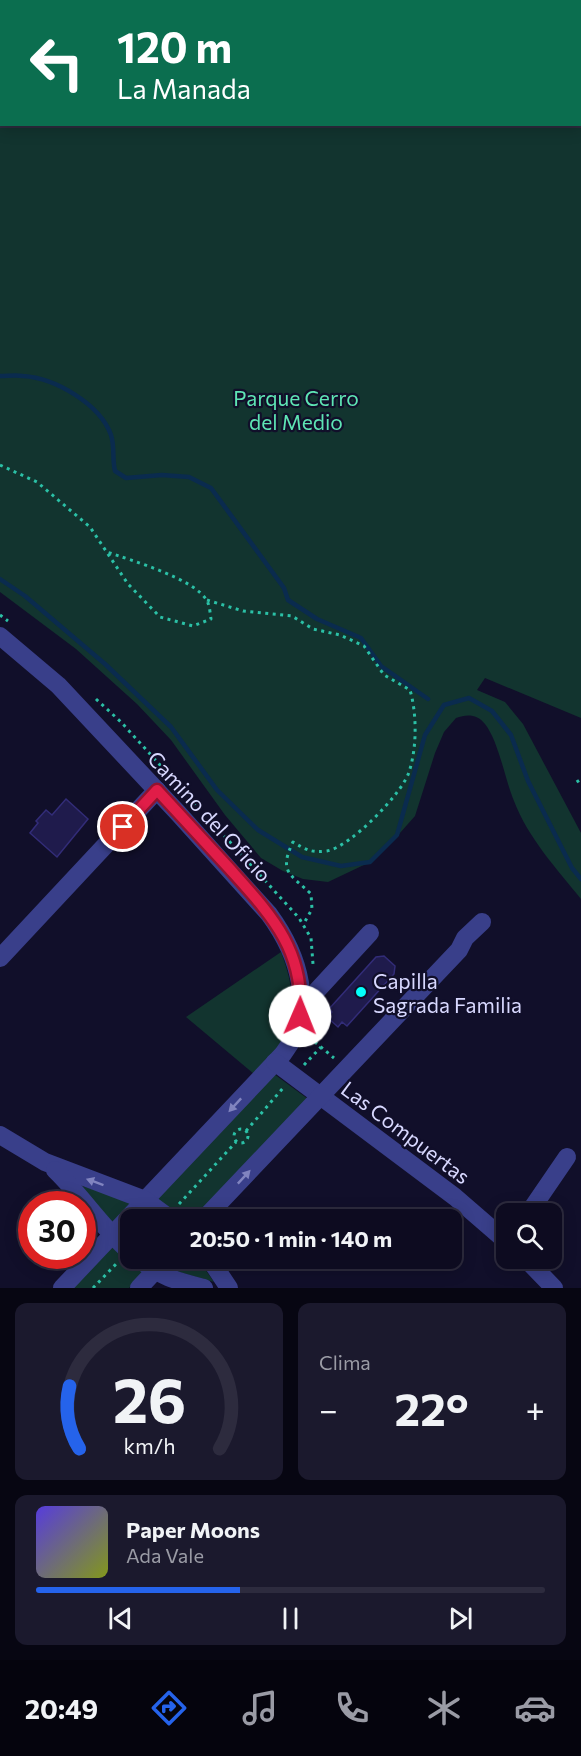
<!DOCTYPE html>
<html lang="es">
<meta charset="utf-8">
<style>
body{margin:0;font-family:Commissioner,sans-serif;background:#1b192d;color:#f1f3f6;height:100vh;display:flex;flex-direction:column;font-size:22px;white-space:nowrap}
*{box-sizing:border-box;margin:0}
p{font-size:20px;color:#9a9ba5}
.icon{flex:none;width:33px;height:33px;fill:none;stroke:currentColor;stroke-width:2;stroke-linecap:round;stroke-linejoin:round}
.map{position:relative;height:1288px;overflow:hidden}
.drawer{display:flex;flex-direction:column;gap:15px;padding:15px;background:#070612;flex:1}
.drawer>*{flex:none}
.hud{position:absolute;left:0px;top:0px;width:582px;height:126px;box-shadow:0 3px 15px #0003,0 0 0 2px #2d2b3e;background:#0b6e4f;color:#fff;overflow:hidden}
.tools{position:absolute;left:496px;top:1203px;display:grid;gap:12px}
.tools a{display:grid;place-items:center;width:66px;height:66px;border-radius:12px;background:#0d0b20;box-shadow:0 3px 15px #0003,0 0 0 2px #2d2b3e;font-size:30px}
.speed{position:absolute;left:18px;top:1191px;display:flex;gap:12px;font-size:30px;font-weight:700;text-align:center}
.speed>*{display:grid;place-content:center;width:78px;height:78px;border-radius:50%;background:#0d0b20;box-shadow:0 3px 15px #0003,0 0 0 2px #2d2b3e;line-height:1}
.speed .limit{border:9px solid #d22;background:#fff;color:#111}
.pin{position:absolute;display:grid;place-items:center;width:51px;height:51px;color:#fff;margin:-26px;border:3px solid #fff;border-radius:50%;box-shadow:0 2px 6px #0007}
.me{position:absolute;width:66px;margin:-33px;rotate:1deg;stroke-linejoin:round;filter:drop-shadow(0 0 4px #0008)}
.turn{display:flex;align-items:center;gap:21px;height:126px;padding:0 18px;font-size:27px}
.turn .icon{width:78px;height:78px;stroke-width:2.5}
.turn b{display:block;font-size:42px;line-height:51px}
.big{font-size:45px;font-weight:700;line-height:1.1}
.drawer .tile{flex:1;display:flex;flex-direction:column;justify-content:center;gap:9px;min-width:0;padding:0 21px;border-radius:12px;background:#1b192d}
.drawer .dial{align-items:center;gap:0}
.dial svg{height:156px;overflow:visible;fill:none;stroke:#2d2b3e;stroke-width:7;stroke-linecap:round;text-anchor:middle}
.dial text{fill:#f1f3f6;stroke:none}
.song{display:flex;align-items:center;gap:18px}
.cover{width:72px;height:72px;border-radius:9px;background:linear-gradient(135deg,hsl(250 70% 55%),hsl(70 70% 35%))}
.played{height:6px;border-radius:3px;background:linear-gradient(90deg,#2563eb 40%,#2d2b3e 40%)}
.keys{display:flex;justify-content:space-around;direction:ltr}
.heat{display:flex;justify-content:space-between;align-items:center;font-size:33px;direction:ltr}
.drawer .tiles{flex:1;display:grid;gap:15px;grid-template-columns:1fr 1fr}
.tile:last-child{grid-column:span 2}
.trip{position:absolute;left:120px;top:1209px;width:342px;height:60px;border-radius:12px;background:#0d0b20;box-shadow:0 3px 15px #0003,0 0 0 2px #2d2b3e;font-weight:700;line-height:60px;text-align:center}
.tabs{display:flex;height:96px;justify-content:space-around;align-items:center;background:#05040d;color:#9a9ba5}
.tabs .icon{width:42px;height:42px}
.tabs .selected{color:#2563eb}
.tabs b{font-size:27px;color:#f1f3f6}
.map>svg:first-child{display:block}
.green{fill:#12342f;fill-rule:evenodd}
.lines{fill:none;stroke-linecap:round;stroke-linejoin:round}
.stream{stroke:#0a2b4e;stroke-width:4.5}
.building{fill:#1f1b4c;stroke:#322c78;stroke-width:1.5}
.path{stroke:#2bc0a6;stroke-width:3;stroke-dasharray:3 4.5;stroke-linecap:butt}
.minor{stroke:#393f8a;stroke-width:18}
.oneway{fill:#8184bf}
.route-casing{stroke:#92132f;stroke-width:15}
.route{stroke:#e11d48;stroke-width:10}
.poi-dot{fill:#04fffb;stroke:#110f2a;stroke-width:2}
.labels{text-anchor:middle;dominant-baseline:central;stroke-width:4.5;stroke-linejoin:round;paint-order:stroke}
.park-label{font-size:21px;fill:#5ee5b4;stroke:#110f2a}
.street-label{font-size:21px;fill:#d8d8ff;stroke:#110f2a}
.poi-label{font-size:21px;fill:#d8d8ff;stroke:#110f2a;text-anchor:start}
</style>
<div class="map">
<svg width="581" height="1288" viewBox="0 0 581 1288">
<rect width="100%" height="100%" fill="#110f2a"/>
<g class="green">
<path d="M 0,0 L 581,0 L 581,718 L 485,678 L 477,690 L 505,702 L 523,724 L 581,833 L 581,899 C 557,869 528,838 514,801 C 505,780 499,742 485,724 C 477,714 467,714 456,718 L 444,732 L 435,753 L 415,816 L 392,842 L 368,863 L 328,882 L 303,879 L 283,871 L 261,858 L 225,815 L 171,740 L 137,704 L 76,649 L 0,592 ZM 2,2 L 580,2 L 580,124 L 2,124 Z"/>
<path d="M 281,952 C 291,978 299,1013 285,1039 C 279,1050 263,1064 254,1074 L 186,1017 Z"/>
<path d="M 274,1074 L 308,1099 L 194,1219 L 137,1220 Z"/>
<path d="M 79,1185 L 134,1202 L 110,1226 Z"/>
<path d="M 130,1227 L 130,1258 L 157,1259 L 129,1288 L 73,1288 Z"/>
<path d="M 179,1259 L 198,1259 L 214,1282 L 169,1269 Z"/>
</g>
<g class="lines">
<g class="stream">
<path d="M 0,376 C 8,376 16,375 23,376 C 55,378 100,404 111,435 C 115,447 112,459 115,471 L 126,478 L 162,475 L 189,477 L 211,488 L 284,588 L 288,600 L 317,619 L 361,638 L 381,666 L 428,699"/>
<path d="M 0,579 L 25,596 L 105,664 L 171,727 L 217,790 L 258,830 L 302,857 L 341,866 L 370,862 L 397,835 L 425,735 L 444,705 L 469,698 L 492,711 L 511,735 L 528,781 L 572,868 L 581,879"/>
</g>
</g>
<g class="building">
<path d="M 66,799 L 88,819 L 57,857 L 30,833 L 38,823 L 36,821 L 46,810 L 52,815 Z"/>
<path d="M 384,956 L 395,966 L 394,974 L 347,1026 L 342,1022 L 338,1027 L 327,1017 L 332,1012 L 329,1009 L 376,957 Z"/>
</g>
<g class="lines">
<g class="path">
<path d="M 0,465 L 37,482 L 90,527 L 128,584 L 160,617 L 193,626 L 211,619 C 210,614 210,606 207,601 C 196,579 130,560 107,552"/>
<path d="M 207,600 L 243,611 L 292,616 L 313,629 L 340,635 L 364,646 L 384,675 L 410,690 C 417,714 417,748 409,772 C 402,794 350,847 327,851 C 312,853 306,850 293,842 C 278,873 291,874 311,894 L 312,909 L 303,925"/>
<path d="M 0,615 L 8,621"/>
<path d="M 96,699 L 121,722 L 299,918 L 311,938 L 313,964"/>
<path d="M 577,780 L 581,786"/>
<path d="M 309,1037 L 334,1058"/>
<path d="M 304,1065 L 321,1047"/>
<circle cx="241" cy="1136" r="7"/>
<path d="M 246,1131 L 283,1088"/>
<path d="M 179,1204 L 236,1142"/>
<path d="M 93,1288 L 117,1263"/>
</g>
<g class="minor">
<path d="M 0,636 L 58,685 L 178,813 L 269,914 C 299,955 317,1010 283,1054 L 62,1288"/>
<path d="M 0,958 L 157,790"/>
<path d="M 302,1002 L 311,997 L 370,933"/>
<path d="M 275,1062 L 455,1197 L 507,1242"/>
<path d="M 0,1135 L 45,1162 L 145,1200 L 172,1220"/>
<path d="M 55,1170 C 82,1196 102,1228 130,1252"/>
<path d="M 528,1214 L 567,1157"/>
<path d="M 203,1220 L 459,950 L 465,938 L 482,922"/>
<path d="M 138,1258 C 160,1277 177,1281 204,1288"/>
<path d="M 209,1258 L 229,1288"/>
<path d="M 525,1258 L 554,1288"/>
<path d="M 139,1288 L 167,1258"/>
</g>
</g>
<defs><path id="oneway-solid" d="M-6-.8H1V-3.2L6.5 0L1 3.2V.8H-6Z" transform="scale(1.5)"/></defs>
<g class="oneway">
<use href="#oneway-solid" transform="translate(235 1105) rotate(133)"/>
<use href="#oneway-solid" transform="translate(244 1177) rotate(-47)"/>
<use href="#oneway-solid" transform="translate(95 1182) rotate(-160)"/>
</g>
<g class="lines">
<defs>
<path id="route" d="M 123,827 L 157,790 C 181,816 205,842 229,868 C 270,914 305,949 300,1016"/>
</defs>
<use href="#route" class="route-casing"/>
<use href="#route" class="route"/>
</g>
<circle class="poi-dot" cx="361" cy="992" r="6"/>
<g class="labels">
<g class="park-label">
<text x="296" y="397">Parque Cerro<tspan x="296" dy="24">del Medio</tspan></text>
</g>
<g class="street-label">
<text transform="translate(210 816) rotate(47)">Camino del Oficio</text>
<text transform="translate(406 1132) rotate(37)">Las Compuertas</text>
</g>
<g class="poi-label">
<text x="373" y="980">Capilla<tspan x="373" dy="24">Sagrada Familia</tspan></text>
</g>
</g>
</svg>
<div class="tools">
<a><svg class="icon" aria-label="search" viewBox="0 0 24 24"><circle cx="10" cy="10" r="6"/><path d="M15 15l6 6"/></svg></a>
</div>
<div class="speed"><div class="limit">30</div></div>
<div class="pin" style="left:123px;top:827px;background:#d93025"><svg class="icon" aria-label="arrive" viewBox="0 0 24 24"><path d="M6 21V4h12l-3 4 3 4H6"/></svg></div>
<svg class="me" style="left:300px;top:1016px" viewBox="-20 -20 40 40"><circle r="19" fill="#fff"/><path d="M0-13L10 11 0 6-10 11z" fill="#e11d48"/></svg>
<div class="trip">20:50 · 1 min · 140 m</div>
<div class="hud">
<div class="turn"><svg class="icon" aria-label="left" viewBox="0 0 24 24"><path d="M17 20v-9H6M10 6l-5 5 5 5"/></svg><div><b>120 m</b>La Manada</div></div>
</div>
</div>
<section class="drawer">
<div class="tiles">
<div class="tile dial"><svg viewBox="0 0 100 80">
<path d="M14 69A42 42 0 1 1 86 69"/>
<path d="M14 69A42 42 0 0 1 9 37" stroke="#2563eb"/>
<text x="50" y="56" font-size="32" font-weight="700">26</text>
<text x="50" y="72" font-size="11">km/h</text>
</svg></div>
<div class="tile"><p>Clima</p>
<div class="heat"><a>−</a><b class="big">22°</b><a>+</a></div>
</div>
<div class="tile">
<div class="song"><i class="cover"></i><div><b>Paper Moons</b><p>Ada Vale</p></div></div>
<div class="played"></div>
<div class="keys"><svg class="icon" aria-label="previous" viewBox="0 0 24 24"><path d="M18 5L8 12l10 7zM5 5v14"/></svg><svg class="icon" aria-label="pause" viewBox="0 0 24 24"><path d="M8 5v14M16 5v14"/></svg><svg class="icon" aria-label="next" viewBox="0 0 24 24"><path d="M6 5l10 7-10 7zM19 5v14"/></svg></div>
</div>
</div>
</section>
<nav class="tabs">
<b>20:49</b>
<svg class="icon selected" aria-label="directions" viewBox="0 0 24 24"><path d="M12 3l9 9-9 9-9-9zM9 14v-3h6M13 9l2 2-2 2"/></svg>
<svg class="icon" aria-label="music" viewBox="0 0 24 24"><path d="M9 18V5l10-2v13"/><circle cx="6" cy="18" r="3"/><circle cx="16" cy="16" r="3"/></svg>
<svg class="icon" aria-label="phone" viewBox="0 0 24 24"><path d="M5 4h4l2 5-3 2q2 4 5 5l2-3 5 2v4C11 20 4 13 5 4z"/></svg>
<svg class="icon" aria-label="climate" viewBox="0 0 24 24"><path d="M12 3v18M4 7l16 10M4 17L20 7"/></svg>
<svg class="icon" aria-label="car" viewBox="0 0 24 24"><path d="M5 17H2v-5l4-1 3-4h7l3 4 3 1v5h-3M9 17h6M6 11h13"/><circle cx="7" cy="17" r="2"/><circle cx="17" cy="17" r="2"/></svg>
</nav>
